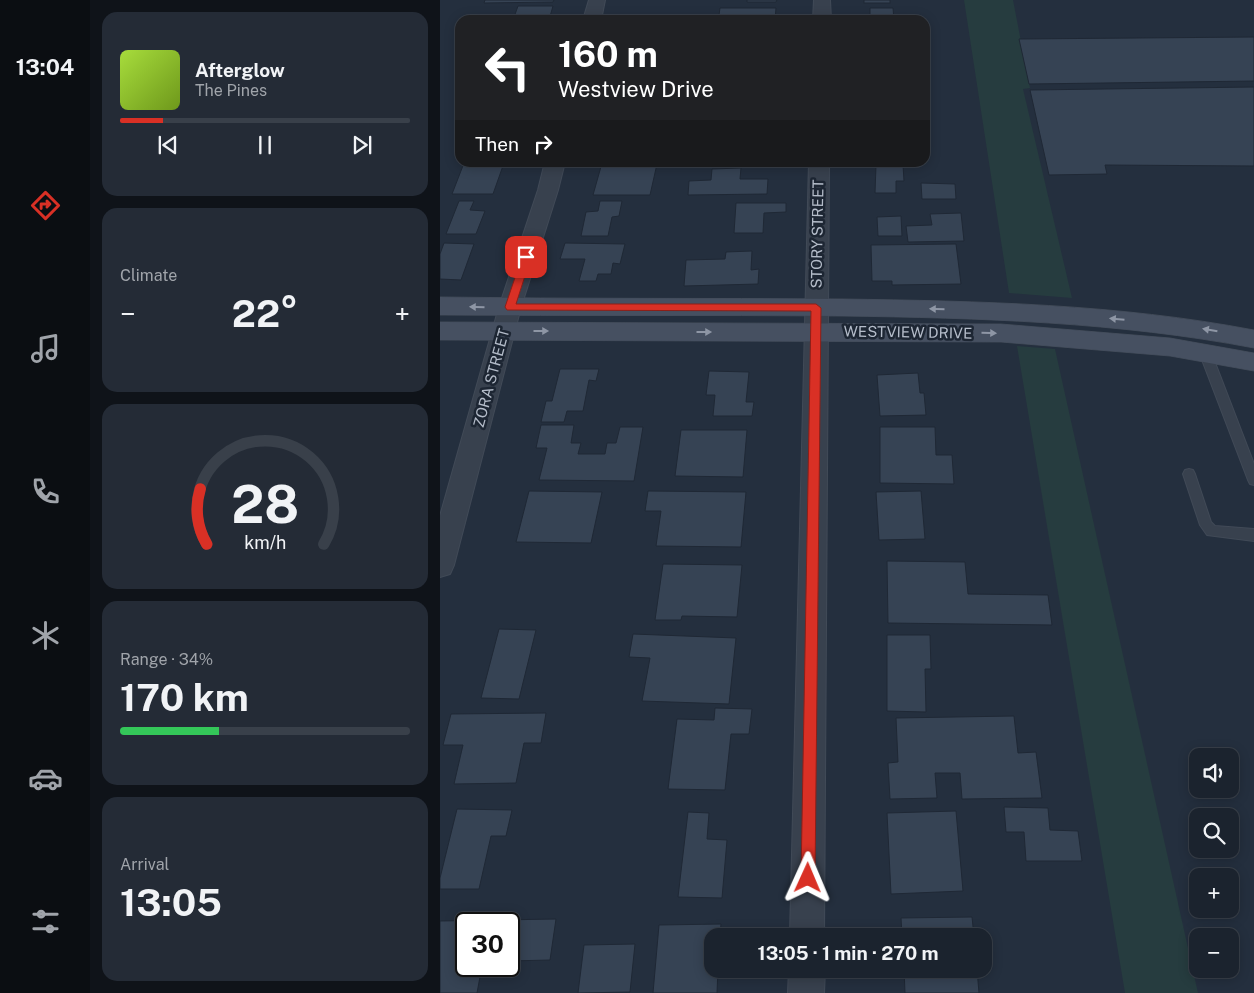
<!DOCTYPE html>
<meta charset="utf-8">
<style>
body{margin:0;font-family:"Public Sans",sans-serif;background:#242b36;color:#f1f3f6;height:100vh;display:flex;flex-direction:column;font-size:19px;white-space:nowrap}
*{box-sizing:border-box;margin:0}
p{font-size:16px;color:#a0a4aa}
.icon{flex:none;width:28px;height:28px;fill:none;stroke:currentColor;stroke-width:2;stroke-linecap:round;stroke-linejoin:round}
.map{position:relative;flex:1;overflow:hidden}
.sheet{display:flex;flex-direction:column;gap:12px;padding:12px;background:#0f1319;width:350px}
.sheet>*{flex:none}
.hud{position:absolute;left:15px;top:15px;width:475px;height:152px;border-radius:15px;box-shadow:0 2px 12px #0003,0 0 0 1px #39404a;background:#202124;color:#fff;overflow:hidden}
.controls{position:absolute;left:749px;top:748px;display:grid;gap:10px}
.controls a{display:grid;place-items:center;width:50px;height:50px;border-radius:10px;background:#1b232e;box-shadow:0 2px 12px #0003,0 0 0 1px #39404a;font-size:25px}
.speed{position:absolute;left:15px;top:912px;display:flex;gap:10px;font-size:25px;font-weight:700;text-align:center}
.speed>*{display:grid;place-content:center;width:65px;height:65px;border-radius:50%;background:#1b232e;box-shadow:0 2px 12px #0003,0 0 0 1px #39404a;line-height:1}
.speed .limit{border:2px solid #111;border-radius:8px;background:#fff;color:#111}
.pin{position:absolute;display:grid;place-items:center;width:42px;height:42px;color:#fff;margin:-21px;border-radius:10px;box-shadow:0 2px 8px #0006}
.me{position:absolute;width:55px;margin:-28px;rotate:1deg;stroke-linejoin:round;filter:drop-shadow(0 0 4px #0008)}
.turn{display:flex;align-items:center;gap:18px;height:105px;padding:0 20px;font-size:22px}
.turn .icon{width:65px;height:65px;stroke-width:2.5}
.turn b{display:block;font-size:35px;line-height:42px}
.then{display:flex;align-items:center;height:48px;padding:0 20px;background:#0003;gap:10px;font-size:19px}
.big{font-size:38px;font-weight:700;line-height:1.1}
.sheet .card{flex:1;display:flex;flex-direction:column;justify-content:center;gap:8px;min-width:0;padding:0 18px;border-radius:15px;background:#242b36}
.sheet .dial{align-items:center;gap:0}
.dial svg{height:130px;overflow:visible;fill:none;stroke:#39404a;stroke-width:7;stroke-linecap:round;text-anchor:middle}
.dial text{fill:#f1f3f6;stroke:none}
.song{display:flex;align-items:center;gap:15px}
.cover{width:60px;height:60px;border-radius:8px;background:linear-gradient(135deg,hsl(80 70% 55%),hsl(80 70% 35%))}
.played{height:5px;border-radius:2px;background:linear-gradient(90deg,#d93025 15%,#39404a 15%)}
.keys{display:flex;justify-content:space-around;direction:ltr}
.heat{display:flex;justify-content:space-between;align-items:center;font-size:28px;direction:ltr}
.charge{height:8px;border-radius:4px;background:linear-gradient(90deg,#34c759 34%,#39404a 0)}
.trip{position:absolute;left:264px;top:928px;width:288px;height:50px;border-radius:15px;background:#1b232e;box-shadow:0 2px 12px #0003,0 0 0 1px #39404a;font-weight:700;line-height:50px;text-align:center}
main{display:flex;flex:1;min-height:0}
.menu{display:flex;flex-direction:column;width:90px;justify-content:space-around;align-items:center;background:#0b0e12;color:#a0a4aa}
.menu .icon{width:35px;height:35px}
.menu .current{color:#d93025}
.menu b{font-size:22px;color:#f1f3f6}
.map>svg:first-child{display:block}
.green{fill:#263c3f}
.building{fill:#364354;stroke:#1f2835}
.lines{fill:none;stroke-linecap:round;stroke-linejoin:round}
.service-casing{stroke:#414a57;stroke-width:2}
.minor-casing{stroke:#414a57;stroke-width:2}
.secondary-casing{stroke:#414a57;stroke-width:1}
.service{fill:#38414e;fill-rule:evenodd}
.minor{fill:#38414e;fill-rule:evenodd}
.secondary{fill:#465061;fill-rule:evenodd}
.oneway{fill:#8e96a5}
.route{fill:#d93025;stroke:#8d1f18}
.labels{text-anchor:middle;dominant-baseline:central;stroke-width:5;stroke-linejoin:round;paint-order:stroke}
.street-label{font-size:15px;fill:#b4bcc9;stroke:#1d2633}
</style>
<main>
<nav class="menu">
<b>13:04</b>
<svg class="icon current" aria-label="directions" viewBox="0 0 24 24"><path d="M12 3l9 9-9 9-9-9zM9 14v-3h6M13 9l2 2-2 2"/></svg>
<svg class="icon" aria-label="music" viewBox="0 0 24 24"><path d="M9 18V5l10-2v13"/><circle cx="6" cy="18" r="3"/><circle cx="16" cy="16" r="3"/></svg>
<svg class="icon" aria-label="phone" viewBox="0 0 24 24"><path d="M5 4h4l2 5-3 2q2 4 5 5l2-3 5 2v4C11 20 4 13 5 4z"/></svg>
<svg class="icon" aria-label="climate" viewBox="0 0 24 24"><path d="M12 3v18M4 7l16 10M4 17L20 7"/></svg>
<svg class="icon" aria-label="car" viewBox="0 0 24 24"><path d="M5 17H2v-5l4-1 3-4h7l3 4 3 1v5h-3M9 17h6M6 11h13"/><circle cx="7" cy="17" r="2"/><circle cx="17" cy="17" r="2"/></svg>
<svg class="icon" aria-label="filters" viewBox="0 0 24 24"><path d="M4 7h16M4 17h16"/><circle cx="9" cy="7" r="2"/><circle cx="15" cy="17" r="2"/></svg>
</nav>
<section class="sheet">
<div class="card">
<div class="song"><i class="cover"></i><div><b>Afterglow</b><p>The Pines</p></div></div>
<div class="played"></div>
<div class="keys"><svg class="icon" aria-label="previous" viewBox="0 0 24 24"><path d="M18 5L8 12l10 7zM5 5v14"/></svg><svg class="icon" aria-label="pause" viewBox="0 0 24 24"><path d="M8 5v14M16 5v14"/></svg><svg class="icon" aria-label="next" viewBox="0 0 24 24"><path d="M6 5l10 7-10 7zM19 5v14"/></svg></div>
</div>
<div class="card"><p>Climate</p>
<div class="heat"><a>−</a><b class="big">22°</b><a>+</a></div>
</div>
<div class="card dial"><svg viewBox="0 0 100 80">
<path d="M14 69A42 42 0 1 1 86 69"/>
<path d="M14 69A42 42 0 0 1 10 35" stroke="#d93025"/>
<text x="50" y="56" font-size="32" font-weight="700">28</text>
<text x="50" y="72" font-size="11">km/h</text>
</svg></div>
<div class="card"><p>Range · 34%</p><b class="big">170 km</b><div class="charge"></div></div>
<div class="card"><p>Arrival</p><b class="big">13:05</b></div>
</section>
<div class="map">
<svg width="814" height="993" viewBox="0 0 814 993">
<rect width="100%" height="100%" fill="#242f3e"/>
<g class="green">
<path d="M 524,0 L 573,0 L 590,88 L 583,89 L 632,298 L 569,293 Z"/>
<path d="M 577,346 L 615,349 L 758,993 L 685,993 Z"/>
</g>
<g class="building">
<path d="M 45,0 L 114,0 L 113,2 L 44,3 Z"/>
<path d="M 307,0 L 337,0 L 336,2 L 307,2 Z"/>
<rect x="424" y="0" width="26" height="3"/>
<path d="M 78,6 L 113,6 L 109,20 L 73,20 Z"/>
<path d="M 280,8 L 336,8 L 335,20 L 284,20 L 285,15 L 279,15 Z"/>
<path d="M 430,8 L 453,8 L 454,20 L 421,20 L 421,15 L 430,15 Z"/>
<path d="M 814,37 L 814,81 L 589,84 L 579,39 Z"/>
<path d="M 814,87 L 814,166 L 665,165 L 667,174 L 609,175 L 590,90 Z"/>
<path d="M 24,163 L 64,163 L 53,194 L 12,194 Z"/>
<path d="M 162,163 L 217,164 L 210,195 L 153,195 Z"/>
<path d="M 436,165 L 463,165 L 464,181 L 456,181 L 456,193 L 435,193 Z"/>
<path d="M 301,168 L 300,179 L 328,179 L 327,194 L 248,195 L 249,181 L 271,180 L 272,169 Z"/>
<path d="M 481,183 L 515,184 L 516,199 L 482,199 Z"/>
<path d="M 19,201 L 34,201 L 30,210 L 45,211 L 36,234 L 6,234 Z"/>
<path d="M 160,201 L 182,201 L 179,216 L 172,217 L 168,236 L 141,236 L 146,212 L 158,211 Z"/>
<path d="M 296,203 L 346,203 L 346,212 L 324,213 L 323,233 L 294,233 Z"/>
<path d="M 521,213 L 524,241 L 468,242 L 466,226 L 492,225 L 490,214 Z"/>
<path d="M 461,216 L 462,236 L 438,236 L 437,217 Z"/>
<path d="M 4,243 L 34,244 L 21,280 L 0,279 L 0,254 Z"/>
<path d="M 125,243 L 185,244 L 180,264 L 173,263 L 171,274 L 158,274 L 156,281 L 139,281 L 145,259 L 120,259 Z"/>
<path d="M 516,244 L 521,284 L 452,285 L 452,281 L 432,281 L 431,245 Z"/>
<path d="M 312,251 L 311,270 L 319,269 L 318,284 L 244,286 L 246,260 L 285,259 L 286,252 Z"/>
<path d="M 120,369 L 159,369 L 156,381 L 149,380 L 143,411 L 127,411 L 124,422 L 101,422 L 106,401 L 112,401 Z"/>
<path d="M 269,371 L 309,372 L 306,402 L 314,402 L 312,416 L 273,416 L 275,395 L 266,395 Z"/>
<path d="M 478,373 L 480,393 L 484,393 L 486,415 L 440,416 L 437,375 Z"/>
<path d="M 101,425 L 134,425 L 131,443 L 141,443 L 138,454 L 165,454 L 167,443 L 176,443 L 180,427 L 203,427 L 194,481 L 99,480 L 107,448 L 96,448 Z"/>
<path d="M 440,427 L 495,427 L 496,455 L 512,455 L 514,484 L 440,483 Z"/>
<path d="M 241,430 L 307,430 L 303,477 L 235,476 Z"/>
<path d="M 89,491 L 162,492 L 151,543 L 76,542 Z"/>
<path d="M 208,491 L 306,492 L 301,547 L 216,546 L 221,511 L 205,511 Z"/>
<path d="M 481,491 L 485,539 L 439,540 L 436,492 Z"/>
<path d="M 447,561 L 525,562 L 528,594 L 608,595 L 612,625 L 448,623 Z"/>
<path d="M 223,564 L 302,565 L 297,617 L 242,616 L 241,620 L 215,620 Z"/>
<path d="M 59,629 L 96,630 L 79,699 L 41,698 Z"/>
<path d="M 193,634 L 296,638 L 289,704 L 202,701 L 210,658 L 189,657 Z"/>
<path d="M 447,635 L 490,635 L 491,669 L 485,669 L 486,712 L 447,711 Z"/>
<path d="M 275,708 L 312,709 L 309,734 L 291,734 L 285,790 L 228,789 L 237,719 L 274,720 Z"/>
<path d="M 106,713 L 101,743 L 84,743 L 76,783 L 14,784 L 23,745 L 3,745 L 11,714 Z"/>
<path d="M 574,716 L 578,753 L 596,752 L 602,798 L 522,799 L 520,773 L 495,773 L 497,798 L 450,799 L 448,763 L 458,762 L 456,718 Z"/>
<path d="M 564,807 L 608,808 L 610,830 L 638,831 L 642,861 L 586,861 L 584,832 L 566,832 Z"/>
<path d="M 17,809 L 72,810 L 66,836 L 51,836 L 39,889 L 0,889 L 0,878 Z"/>
<path d="M 516,811 L 523,891 L 451,894 L 447,813 Z"/>
<path d="M 248,812 L 269,813 L 267,839 L 287,840 L 282,898 L 238,897 Z"/>
<path d="M 532,917 L 534,936 L 462,936 L 461,918 Z"/>
<path d="M 116,919 L 110,960 L 69,961 L 69,924 L 26,924 L 26,966 L 42,966 L 37,993 L 0,993 L 0,921 Z"/>
<path d="M 281,924 L 280,936 L 272,936 L 272,969 L 278,969 L 277,993 L 213,993 L 219,925 Z"/>
<path d="M 195,944 L 190,992 L 138,993 L 144,945 Z"/>
<path d="M 464,969 L 537,969 L 539,993 L 465,993 Z"/>
</g>
<g class="lines">
<defs>
<g id="service">
<path d="M 765,348 L 771,352 L 814,464 L 814,485 L 810,484 L 808,480 L 759,352 Z"/>
<path d="M 749,469 L 753,470 L 755,474 L 771,522 L 775,526 L 814,529 L 814,541 L 767,535 L 760,525 L 743,474 L 745,470 Z"/>
</g>
<g id="minor">
<path d="M 149,0 L 165,0 L 161,20 L 143,20 Z"/>
<path d="M 374,0 L 390,0 L 391,20 L 373,20 Z"/>
<path d="M 105,162 L 125,162 L 118,190 L 81,307 L 14,565 L 10,574 L 0,577 L 0,516 L 59,307 L 98,190 Z"/>
<path d="M 369,162 L 389,162 L 384,936 L 350,936 Z"/>
<path d="M 349,969 L 385,969 L 384,993 L 348,993 Z"/>
</g>
<g id="secondary">
<path d="M 0,297 C 134,299 268,298 402,299 C 540,301 678,304 814,330 L 814,348 C 678,322 540,318 402,316 C 268,315 134,316 0,315 Z"/>
<path d="M 0,322 L 561,324 L 730,338 L 814,353 L 814,371 L 730,356 L 561,342 L 0,340 Z"/>
</g>
</defs>
<use href="#service" class="service-casing"/>
<use href="#minor" class="minor-casing"/>
<use href="#secondary" class="secondary-casing"/>
<use href="#service" class="service"/>
<use href="#minor" class="minor"/>
<use href="#secondary" class="secondary"/>
</g>
<defs><path id="oneway-solid" d="M-6-.8H1V-3.2L6.5 0L1 3.2V.8H-6Z" transform="scale(1.25)"/></defs>
<g class="oneway">
<use href="#oneway-solid" transform="translate(37 307) rotate(-179)"/>
<use href="#oneway-solid" transform="translate(497 309) rotate(-179)"/>
<use href="#oneway-solid" transform="translate(677 319) rotate(-175)"/>
<use href="#oneway-solid" transform="translate(770 330) rotate(-170)"/>
<use href="#oneway-solid" transform="translate(101 331)"/>
<use href="#oneway-solid" transform="translate(264 332)"/>
<use href="#oneway-solid" transform="translate(549 333) rotate(1)"/>
</g>
<path class="route" d="M 86,254 L 91,257 L 76,304 L 376,304 L 381,308 L 375,878 L 373,883 L 368,885 L 363,883 L 361,878 L 371,311 L 67,310 L 65,307 L 82,257 Z"/>
<g class="labels">
<g class="street-label">
<text transform="translate(377 234) rotate(-89)">STORY STREET</text>
<text transform="translate(468 332) rotate(1)">WESTVIEW DRIVE</text>
<text transform="translate(51 378) rotate(-75)">ZORA STREET</text>
</g>
</g>
</svg>
<div class="controls">
<a><svg class="icon" aria-label="sound" viewBox="0 0 24 24"><path d="M4 9h4l5-4v14l-5-4H4zM17 9q2 3 0 6"/></svg></a>
<a><svg class="icon" aria-label="search" viewBox="0 0 24 24"><circle cx="10" cy="10" r="6"/><path d="M15 15l6 6"/></svg></a>
<a>+</a>
<a>−</a>
</div>
<div class="speed"><div class="limit">30</div></div>
<div class="pin" style="left:86px;top:257px;background:#d93025"><svg class="icon" aria-label="arrive" viewBox="0 0 24 24"><path d="M6 21V4h12l-3 4 3 4H6"/></svg></div>
<svg class="me" style="left:368px;top:878px" viewBox="-20 -20 40 40"><path d="M0-17L14 15 0 8-14 15z" fill="#d93025" stroke="#fff" stroke-width="4"/></svg>
<div class="trip">13:05 · 1 min · 270 m</div>
<div class="hud">
<div class="turn"><svg class="icon" aria-label="left" viewBox="0 0 24 24"><path d="M17 20v-9H6M10 6l-5 5 5 5"/></svg><div><b>160 m</b>Westview Drive</div></div>
<div class="then">Then<svg class="icon" aria-label="right" viewBox="0 0 24 24"><path d="M7 20v-9h11M14 6l5 5-5 5"/></svg></div>
</div>
</div>
</main>
